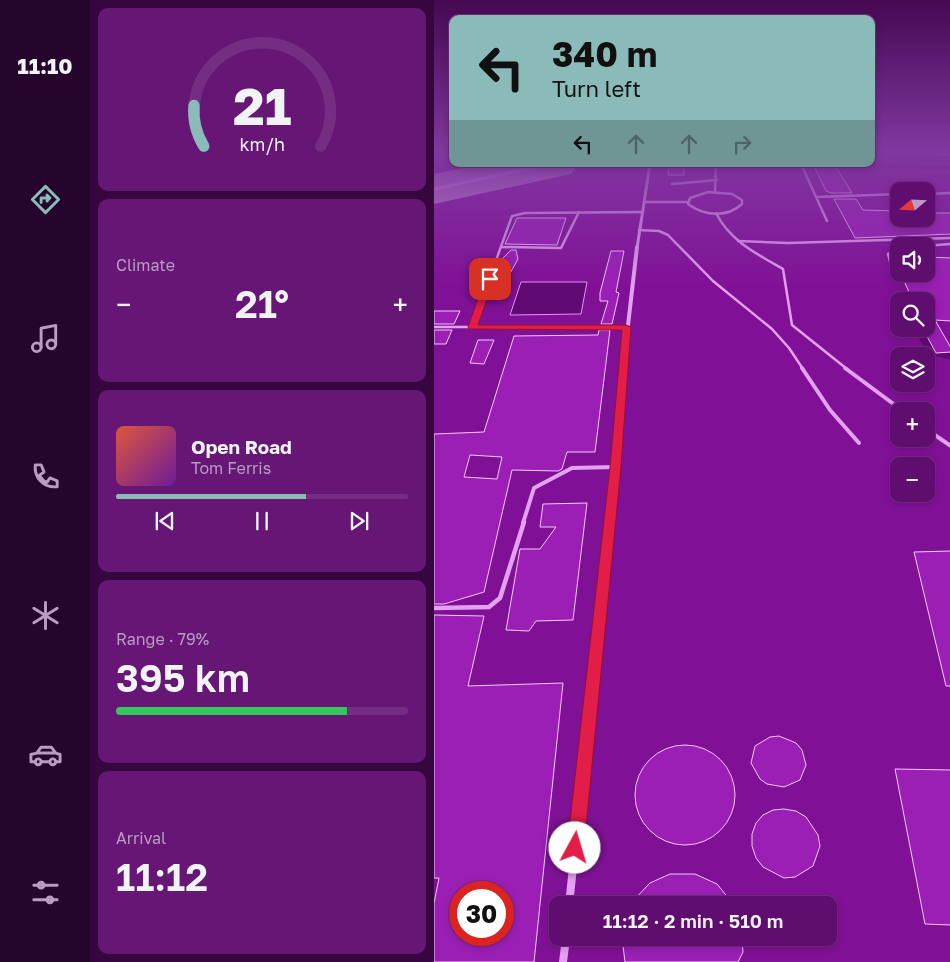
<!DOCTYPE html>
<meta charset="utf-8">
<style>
body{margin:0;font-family:"Golos Text",sans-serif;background:#661675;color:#f1f3f6;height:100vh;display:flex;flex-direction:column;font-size:19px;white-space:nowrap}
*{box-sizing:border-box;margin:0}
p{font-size:16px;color:#ba9cc3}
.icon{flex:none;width:28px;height:28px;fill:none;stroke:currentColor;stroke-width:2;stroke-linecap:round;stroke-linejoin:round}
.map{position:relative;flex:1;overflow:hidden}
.panel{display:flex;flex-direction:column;gap:8px;padding:8px;background:#35073e;width:344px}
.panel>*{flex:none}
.guide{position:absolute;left:15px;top:15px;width:426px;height:152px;border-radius:10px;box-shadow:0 2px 8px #0003,0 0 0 1px #742d83;background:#8bbbb9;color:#111;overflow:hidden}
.needle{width:32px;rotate:251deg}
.controls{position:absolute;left:456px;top:182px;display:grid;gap:10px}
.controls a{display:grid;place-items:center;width:45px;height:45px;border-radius:10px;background:#600d70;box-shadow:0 2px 8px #0003,0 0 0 1px #742d83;font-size:25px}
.speed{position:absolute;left:15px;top:881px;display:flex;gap:10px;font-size:25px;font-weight:700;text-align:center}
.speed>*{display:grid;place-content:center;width:65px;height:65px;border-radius:50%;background:#600d70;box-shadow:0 2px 8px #0003,0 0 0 1px #742d83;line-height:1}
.speed .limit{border:8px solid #d22;background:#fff;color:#111}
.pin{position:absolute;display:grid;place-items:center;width:42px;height:42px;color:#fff;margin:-21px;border-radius:10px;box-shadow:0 2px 8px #0006}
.me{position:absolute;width:55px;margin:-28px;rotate:6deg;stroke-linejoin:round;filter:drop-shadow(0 0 4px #0008)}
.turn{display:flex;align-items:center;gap:18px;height:105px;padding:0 20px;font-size:22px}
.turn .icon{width:65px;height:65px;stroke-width:2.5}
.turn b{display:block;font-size:35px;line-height:42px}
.lanes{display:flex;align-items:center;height:48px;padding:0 20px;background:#0003;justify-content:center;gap:25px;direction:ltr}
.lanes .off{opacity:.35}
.big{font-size:38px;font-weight:600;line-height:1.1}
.panel .card{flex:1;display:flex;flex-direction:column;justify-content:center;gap:8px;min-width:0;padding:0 18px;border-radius:10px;background:#661675}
.panel .dial{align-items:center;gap:0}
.dial svg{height:130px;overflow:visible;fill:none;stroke:#742d83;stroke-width:7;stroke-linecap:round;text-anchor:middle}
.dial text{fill:#f1f3f6;stroke:none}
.song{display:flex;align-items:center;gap:15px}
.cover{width:60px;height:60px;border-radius:8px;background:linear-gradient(135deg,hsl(10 70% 55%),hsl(280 70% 35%))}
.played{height:5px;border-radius:2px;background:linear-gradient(90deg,#8bbbb9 65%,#742d83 65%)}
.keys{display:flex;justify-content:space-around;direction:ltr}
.heat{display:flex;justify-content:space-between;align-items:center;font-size:28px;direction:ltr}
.charge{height:8px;border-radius:4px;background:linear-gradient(90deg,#34c759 79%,#742d83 0)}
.trip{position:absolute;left:115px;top:896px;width:288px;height:50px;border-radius:10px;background:#600d70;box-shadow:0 2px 8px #0003,0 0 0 1px #742d83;font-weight:600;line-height:50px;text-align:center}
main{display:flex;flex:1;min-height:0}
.tab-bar{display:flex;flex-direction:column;width:90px;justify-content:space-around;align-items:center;background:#26052d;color:#ba9cc3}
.tab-bar .icon{width:35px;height:35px}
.tab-bar .current{color:#8bbbb9}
.tab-bar b{font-size:22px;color:#f1f3f6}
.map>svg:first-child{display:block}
.water{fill:#610a72;stroke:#e392f7}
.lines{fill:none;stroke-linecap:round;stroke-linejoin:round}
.canal{fill:#610a72;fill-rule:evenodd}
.runway{fill:#c088ca;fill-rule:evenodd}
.building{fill:#9b1fb5;stroke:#f4c8fd;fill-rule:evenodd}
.lane-far2{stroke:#e4a1f3;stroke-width:2.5}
.lane-far1{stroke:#e4a1f3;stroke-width:4}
.lane{stroke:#e4a1f3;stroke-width:4.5}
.street-far4{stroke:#e4a1f3;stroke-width:3}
.street-far3{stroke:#e4a1f3;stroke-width:4}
.street-far2{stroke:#e4a1f3;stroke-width:5}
.street-far1{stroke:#e4a1f3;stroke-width:6}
.street{stroke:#e4a1f3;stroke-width:8}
.route{fill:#e11d48;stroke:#92132f}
</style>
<main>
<nav class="tab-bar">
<b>11:10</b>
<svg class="icon current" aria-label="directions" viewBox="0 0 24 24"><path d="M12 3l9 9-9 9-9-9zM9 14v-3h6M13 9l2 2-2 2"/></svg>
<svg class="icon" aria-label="music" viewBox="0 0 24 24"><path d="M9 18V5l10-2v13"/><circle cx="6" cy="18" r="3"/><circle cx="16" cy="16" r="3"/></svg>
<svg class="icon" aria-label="phone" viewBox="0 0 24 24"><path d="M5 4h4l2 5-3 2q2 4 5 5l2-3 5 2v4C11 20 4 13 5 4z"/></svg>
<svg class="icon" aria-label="climate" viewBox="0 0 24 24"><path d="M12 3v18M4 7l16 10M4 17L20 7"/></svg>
<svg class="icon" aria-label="car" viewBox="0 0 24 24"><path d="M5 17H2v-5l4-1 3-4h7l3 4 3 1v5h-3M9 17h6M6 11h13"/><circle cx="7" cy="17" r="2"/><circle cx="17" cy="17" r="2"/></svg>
<svg class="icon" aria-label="filters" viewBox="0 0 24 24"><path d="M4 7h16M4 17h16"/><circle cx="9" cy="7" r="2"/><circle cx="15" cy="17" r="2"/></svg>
</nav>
<section class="panel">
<div class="card dial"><svg viewBox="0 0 100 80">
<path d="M14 69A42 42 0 1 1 86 69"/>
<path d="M14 69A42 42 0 0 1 8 44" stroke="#8bbbb9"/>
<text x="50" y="56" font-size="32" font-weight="700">21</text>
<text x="50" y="72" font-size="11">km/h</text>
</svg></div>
<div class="card"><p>Climate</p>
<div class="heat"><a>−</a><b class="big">21°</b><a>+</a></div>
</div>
<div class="card">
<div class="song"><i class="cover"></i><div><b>Open Road</b><p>Tom Ferris</p></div></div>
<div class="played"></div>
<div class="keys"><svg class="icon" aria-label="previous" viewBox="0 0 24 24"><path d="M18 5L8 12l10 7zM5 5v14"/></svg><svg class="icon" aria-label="pause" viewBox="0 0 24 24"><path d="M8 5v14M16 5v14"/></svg><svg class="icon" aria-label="next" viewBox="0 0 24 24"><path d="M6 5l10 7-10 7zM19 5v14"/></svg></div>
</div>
<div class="card"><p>Range · 79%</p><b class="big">395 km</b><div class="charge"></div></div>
<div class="card"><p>Arrival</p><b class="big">11:12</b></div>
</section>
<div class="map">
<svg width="517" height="962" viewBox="0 0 517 962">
<rect width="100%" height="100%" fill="#801196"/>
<path class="water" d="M 87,282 L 153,282 L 147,314 L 76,315 Z"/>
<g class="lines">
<g class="canal">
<path d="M 439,165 L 517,166 L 517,170 L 436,169 L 436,165 Z"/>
<path d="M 481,329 L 491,329 C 497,341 502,351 517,353 L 517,359 C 496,358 487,346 481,329 Z"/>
</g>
<path class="runway" d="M 49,164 L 144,164 L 137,174 L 0,204 L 0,174 Z"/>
</g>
<g class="building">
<path d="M 235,164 L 250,164 L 250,175 L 234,175 Z"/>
<path d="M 379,164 L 400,164 L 418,193 L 397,193 L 392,191 Z"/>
<path d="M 400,199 L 422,199 L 429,210 L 465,211 L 465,219 L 492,219 L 492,213 L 517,213 L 517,234 L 421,238 Z"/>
<path d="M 83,218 L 132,218 L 123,245 L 71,244 Z"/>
<path d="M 77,250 L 82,250 L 84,259 L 74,277 L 66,277 L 68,259 Z"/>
<path d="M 177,251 L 190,251 L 182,292 L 185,293 L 178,324 L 167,324 L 174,301 L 166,301 L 166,293 Z"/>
<path d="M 492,257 L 517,258 L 517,321 L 501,320 L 517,348 L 517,352 L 502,353 L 489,329 L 492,329 L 492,301 L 479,301 L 467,274 L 492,274 Z"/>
<path d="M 0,311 L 26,311 L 20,324 L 0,324 Z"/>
<path d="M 0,330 L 18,330 L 12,344 L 0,344 Z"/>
<path d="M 165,330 L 176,330 L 161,452 L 133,452 L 128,469 L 124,471 L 78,470 L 50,592 L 10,604 L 0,604 L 0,434 L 50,432 L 80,336 L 164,335 ZM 36,455 L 68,457 L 63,479 L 30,477 Z"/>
<path d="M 44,340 L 60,340 L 50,364 L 36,363 Z"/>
<path d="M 153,503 L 139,620 L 102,621 L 95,631 L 72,630 L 86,549 L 106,549 L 122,527 L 106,527 L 109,504 Z"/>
<path d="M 517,551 L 517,686 L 512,686 L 480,552 Z"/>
<path d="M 0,615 L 50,616 L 34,686 L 129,683 L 100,962 L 0,962 L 0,903 L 5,878 L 0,878 ZM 26,892 L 69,892 L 69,935 L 26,935 Z"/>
<path d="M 345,736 L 362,743 L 368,750 L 372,765 L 366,780 L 350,787 L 333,784 L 326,779 L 317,763 L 321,746 L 336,737 Z"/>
<circle cx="251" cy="795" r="50"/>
<path d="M 461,769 L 517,770 L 517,925 L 491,924 Z"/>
<path d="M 350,809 L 362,811 L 372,817 L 384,835 L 386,846 L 379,866 L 361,877 L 350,878 L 329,867 L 322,858 L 318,846 L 318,834 L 322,823 L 329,815 L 339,810 Z"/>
<path d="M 236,874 L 261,874 L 283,884 L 300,905 L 195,905 L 216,883 Z"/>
<path d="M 188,938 L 308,938 L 309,952 L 304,962 L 191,962 Z"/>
</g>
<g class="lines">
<g class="lane-far2">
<path d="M 367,164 L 393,221"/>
<path d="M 238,184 L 283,180"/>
<path d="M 281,191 L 282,164"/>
<path d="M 274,192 L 298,194 L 308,200 L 308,204 C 293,218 270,216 254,204 L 256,198 Z"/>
<path d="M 492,194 L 517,193"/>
<path d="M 383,197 L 465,194"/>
<path d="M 211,202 L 254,202"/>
<path d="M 282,213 C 296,241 323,254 349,269 L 358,325 L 413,369"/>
<path d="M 205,230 L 225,231 L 234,235 L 279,281 L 338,329 L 355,348 L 369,369"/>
<path d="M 304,241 L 354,243 L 517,238"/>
<path d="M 490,246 L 517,244"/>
<path d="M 67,247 L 127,248 L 145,212"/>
<path d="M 461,280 L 454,254 L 465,249"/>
<path d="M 0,327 L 193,327"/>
<path d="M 38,327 L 78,216 L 91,213 L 208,212"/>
</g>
<g class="lane-far1">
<path d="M 368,368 L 396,410 L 425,443"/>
<path d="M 411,368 L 469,411"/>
<path d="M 492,429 L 517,446"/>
<path d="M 89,523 L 100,488 L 138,468 L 181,467"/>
</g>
<path class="lane" d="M 0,608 L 55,607 L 66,598 L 90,522"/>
<g class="street-far4">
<path d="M 450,151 L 517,154"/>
<path d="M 0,189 L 115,164"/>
<path d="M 203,248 L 216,164"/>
</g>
<path class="street-far3" d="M 189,369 L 203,247"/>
<path class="street-far2" d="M 175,523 L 189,368"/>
<path class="street-far1" d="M 155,717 L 175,522"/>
<g class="street">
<path d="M 135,905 L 155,716"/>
<path d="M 129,962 L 132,938"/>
</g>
</g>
<linearGradient id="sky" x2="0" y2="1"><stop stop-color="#460952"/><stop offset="0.53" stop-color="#8038a0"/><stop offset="1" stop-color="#8038a0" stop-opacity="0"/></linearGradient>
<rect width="517" height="286" fill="url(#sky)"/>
<path class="route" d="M 56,277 L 60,279 L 44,325 L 192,325 L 197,327 L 187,467 L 150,848 L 147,854 L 141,857 L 135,854 L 133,848 L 176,467 L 188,330 L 35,329 L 34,327 L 51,279 Z"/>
</svg>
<div class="controls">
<a><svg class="needle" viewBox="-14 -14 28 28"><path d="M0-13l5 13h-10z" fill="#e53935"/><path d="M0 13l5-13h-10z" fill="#ba9cc3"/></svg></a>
<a><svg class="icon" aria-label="sound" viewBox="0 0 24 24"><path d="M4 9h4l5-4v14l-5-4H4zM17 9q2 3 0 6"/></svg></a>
<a><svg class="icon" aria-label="search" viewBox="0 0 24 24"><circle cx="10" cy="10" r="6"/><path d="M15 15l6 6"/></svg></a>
<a><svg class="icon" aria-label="layers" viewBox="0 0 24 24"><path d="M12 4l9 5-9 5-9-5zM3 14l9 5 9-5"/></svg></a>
<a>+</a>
<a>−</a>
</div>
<div class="speed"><div class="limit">30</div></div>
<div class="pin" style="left:56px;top:279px;background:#d93025"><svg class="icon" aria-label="arrive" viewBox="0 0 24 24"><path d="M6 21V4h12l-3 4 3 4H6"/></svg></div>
<svg class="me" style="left:141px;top:848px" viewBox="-20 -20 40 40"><circle r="19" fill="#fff"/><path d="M0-13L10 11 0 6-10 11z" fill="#e11d48"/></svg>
<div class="trip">11:12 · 2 min · 510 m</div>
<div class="guide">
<div class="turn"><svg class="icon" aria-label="left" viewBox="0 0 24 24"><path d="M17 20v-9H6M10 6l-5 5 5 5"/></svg><div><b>340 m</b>Turn left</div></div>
<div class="lanes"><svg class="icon" aria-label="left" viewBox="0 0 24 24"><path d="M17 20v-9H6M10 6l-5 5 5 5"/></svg><svg class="icon off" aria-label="ahead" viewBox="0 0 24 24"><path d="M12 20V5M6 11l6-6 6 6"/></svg><svg class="icon off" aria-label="ahead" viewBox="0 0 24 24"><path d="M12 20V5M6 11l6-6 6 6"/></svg><svg class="icon off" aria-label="right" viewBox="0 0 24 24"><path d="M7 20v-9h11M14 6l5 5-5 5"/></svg></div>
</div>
</div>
</main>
